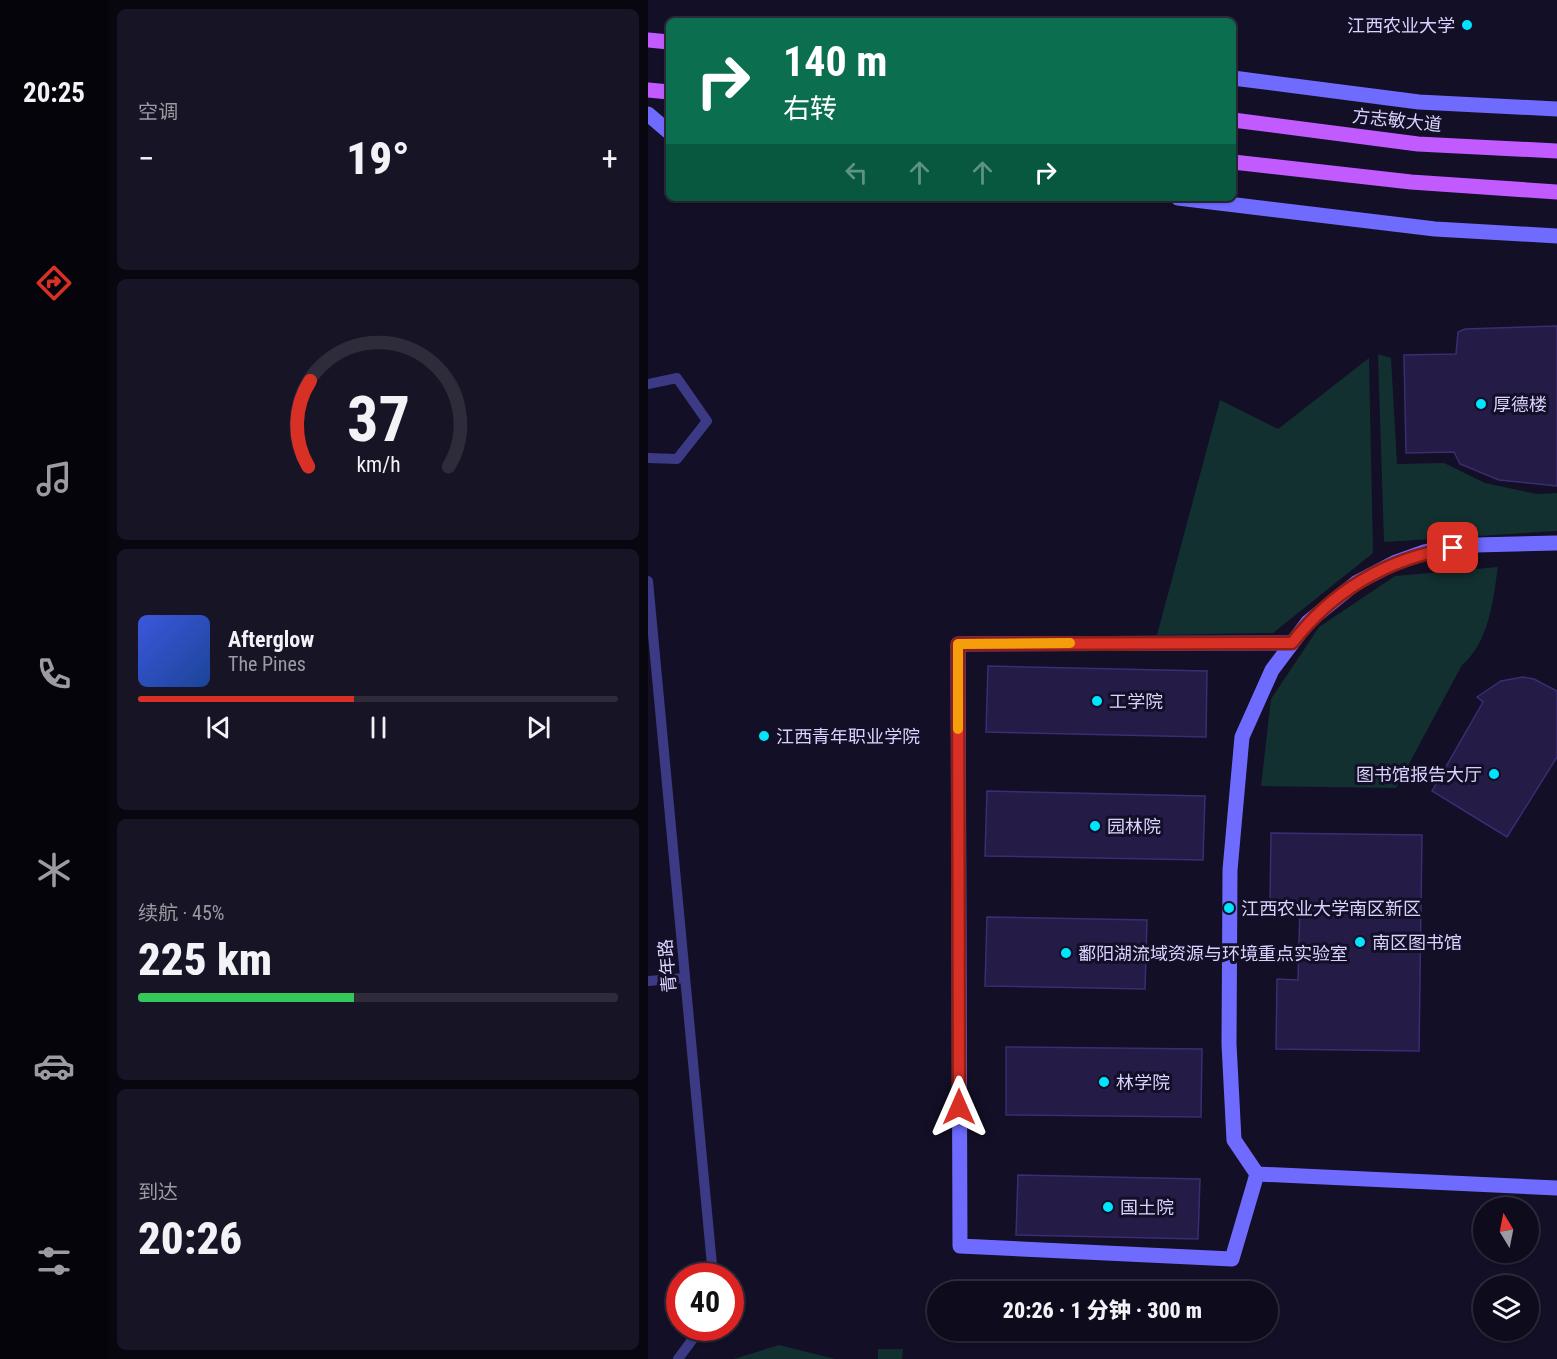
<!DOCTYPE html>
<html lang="zh">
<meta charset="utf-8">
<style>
body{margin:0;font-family:"Roboto Condensed","Noto Sans SC",sans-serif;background:#171425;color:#f1f3f6;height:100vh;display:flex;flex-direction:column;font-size:22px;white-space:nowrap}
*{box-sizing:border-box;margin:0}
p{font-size:20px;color:#9b9ba3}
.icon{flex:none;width:33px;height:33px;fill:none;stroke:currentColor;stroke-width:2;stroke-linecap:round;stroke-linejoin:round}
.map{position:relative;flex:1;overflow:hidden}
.panel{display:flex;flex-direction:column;gap:9px;padding:9px;background:#08060f;width:540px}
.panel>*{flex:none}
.hud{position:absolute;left:18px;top:18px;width:570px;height:183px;border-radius:9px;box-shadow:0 2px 4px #0004,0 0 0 2px #2e2b3b;background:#0b6e4f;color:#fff;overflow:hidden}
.needle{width:39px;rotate:350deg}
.tools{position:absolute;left:825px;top:1197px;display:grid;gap:12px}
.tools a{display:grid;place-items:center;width:66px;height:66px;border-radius:50%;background:#0e0b1c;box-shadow:0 2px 4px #0004,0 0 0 2px #2e2b3b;font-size:30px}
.speed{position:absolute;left:18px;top:1263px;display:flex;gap:12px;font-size:30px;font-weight:700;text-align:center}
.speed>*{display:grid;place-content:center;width:78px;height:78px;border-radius:50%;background:#0e0b1c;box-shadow:0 2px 4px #0004,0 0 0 2px #2e2b3b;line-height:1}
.speed .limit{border:9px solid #d22;background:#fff;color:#111}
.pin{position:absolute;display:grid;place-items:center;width:51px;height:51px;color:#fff;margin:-26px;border-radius:12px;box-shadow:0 3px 9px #0006}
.me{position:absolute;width:66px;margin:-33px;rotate:0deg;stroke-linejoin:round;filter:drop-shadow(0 0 4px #0008)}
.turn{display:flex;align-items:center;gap:21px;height:126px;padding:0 18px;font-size:27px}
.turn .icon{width:78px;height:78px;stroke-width:2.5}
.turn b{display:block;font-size:42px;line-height:51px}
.lanes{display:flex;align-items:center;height:57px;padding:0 18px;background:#0003;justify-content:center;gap:30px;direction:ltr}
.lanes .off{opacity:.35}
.big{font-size:45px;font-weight:800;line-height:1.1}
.panel .widget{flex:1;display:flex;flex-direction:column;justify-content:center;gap:9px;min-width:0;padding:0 21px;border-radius:9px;background:#171425}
.panel .dial{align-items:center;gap:0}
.dial svg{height:156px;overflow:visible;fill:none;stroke:#2e2b3b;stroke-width:7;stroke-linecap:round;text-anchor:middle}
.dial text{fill:#f1f3f6;stroke:none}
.song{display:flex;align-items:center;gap:18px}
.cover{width:72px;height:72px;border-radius:9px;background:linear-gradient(135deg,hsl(230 70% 55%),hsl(220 70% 35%))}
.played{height:6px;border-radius:3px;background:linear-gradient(90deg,#d93025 45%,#2e2b3b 45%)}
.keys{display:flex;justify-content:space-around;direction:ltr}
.heat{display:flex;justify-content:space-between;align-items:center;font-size:33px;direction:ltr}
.charge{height:9px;border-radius:4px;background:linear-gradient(90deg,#34c759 45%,#2e2b3b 0)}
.trip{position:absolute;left:279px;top:1281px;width:351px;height:60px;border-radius:30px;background:#0e0b1c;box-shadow:0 2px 4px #0004,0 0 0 2px #2e2b3b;font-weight:800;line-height:60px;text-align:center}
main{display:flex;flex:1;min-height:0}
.tab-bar{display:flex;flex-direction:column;width:108px;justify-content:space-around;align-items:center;background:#06040b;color:#9b9ba3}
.tab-bar .icon{width:42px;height:42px}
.tab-bar .selected{color:#d93025}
.tab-bar b{font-size:27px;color:#f1f3f6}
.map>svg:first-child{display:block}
.green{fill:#12302f}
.building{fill:#241b47;stroke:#3b2d73;stroke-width:1.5}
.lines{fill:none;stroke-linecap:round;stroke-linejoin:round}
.lane{stroke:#3d3a85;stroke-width:10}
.secondary{stroke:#6f6bff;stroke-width:15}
.primary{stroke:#c25bff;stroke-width:15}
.route-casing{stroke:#8d1f18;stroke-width:15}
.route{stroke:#d93025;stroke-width:10}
.slow{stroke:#f59e0b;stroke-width:10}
.poi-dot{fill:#00e5ff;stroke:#130f26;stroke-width:2}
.labels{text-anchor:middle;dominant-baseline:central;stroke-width:6;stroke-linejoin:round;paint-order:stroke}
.poi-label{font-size:18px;fill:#d9d4ff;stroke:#130f26;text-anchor:start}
.street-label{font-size:18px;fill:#d9d4ff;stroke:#130f26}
</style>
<main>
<nav class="tab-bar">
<b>20:25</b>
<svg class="icon selected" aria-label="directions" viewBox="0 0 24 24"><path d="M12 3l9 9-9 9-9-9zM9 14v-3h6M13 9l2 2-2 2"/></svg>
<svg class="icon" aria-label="music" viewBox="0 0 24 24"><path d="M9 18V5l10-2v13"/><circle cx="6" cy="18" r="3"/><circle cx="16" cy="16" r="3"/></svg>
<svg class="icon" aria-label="phone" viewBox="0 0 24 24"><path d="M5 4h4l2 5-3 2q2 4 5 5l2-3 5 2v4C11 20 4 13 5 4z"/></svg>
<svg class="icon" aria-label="climate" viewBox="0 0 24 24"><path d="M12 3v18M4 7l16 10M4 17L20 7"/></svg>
<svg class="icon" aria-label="car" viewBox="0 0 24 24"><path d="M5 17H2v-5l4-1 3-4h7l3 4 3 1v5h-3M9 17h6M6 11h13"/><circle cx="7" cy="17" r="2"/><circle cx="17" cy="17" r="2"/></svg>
<svg class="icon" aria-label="filters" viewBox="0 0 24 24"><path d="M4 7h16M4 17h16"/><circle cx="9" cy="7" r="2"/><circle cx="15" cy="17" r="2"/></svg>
</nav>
<section class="panel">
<div class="widget"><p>空调</p>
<div class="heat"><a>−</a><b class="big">19°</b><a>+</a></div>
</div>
<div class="widget dial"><svg viewBox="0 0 100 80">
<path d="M14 69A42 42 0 1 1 86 69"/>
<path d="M14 69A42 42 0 0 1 15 25" stroke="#d93025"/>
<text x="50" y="56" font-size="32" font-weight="700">37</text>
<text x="50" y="72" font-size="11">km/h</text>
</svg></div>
<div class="widget">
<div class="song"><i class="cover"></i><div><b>Afterglow</b><p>The Pines</p></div></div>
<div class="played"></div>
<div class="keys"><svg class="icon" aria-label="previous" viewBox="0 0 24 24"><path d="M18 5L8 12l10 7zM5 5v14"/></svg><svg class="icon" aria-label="pause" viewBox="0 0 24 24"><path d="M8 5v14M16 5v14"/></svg><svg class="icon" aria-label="next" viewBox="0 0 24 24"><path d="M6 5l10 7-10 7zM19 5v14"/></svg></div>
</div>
<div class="widget"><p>续航 · 45%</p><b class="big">225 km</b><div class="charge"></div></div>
<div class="widget"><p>到达</p><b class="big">20:26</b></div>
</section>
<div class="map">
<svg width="909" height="1359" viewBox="0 0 909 1359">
<rect width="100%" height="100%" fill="#130f26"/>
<g class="green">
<path d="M 730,354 L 743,358 L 749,464 L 796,463 L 837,483 L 889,494 L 909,493 L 909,531 L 736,542 Z"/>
<path d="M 721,358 L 725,553 L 625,633 L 509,635 L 572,400 L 630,429 Z"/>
<path d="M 850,567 C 845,600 841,643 814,665 L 748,788 L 613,786 L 623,699 L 671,627 L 747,576 Z"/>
<path d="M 131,1345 L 187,1359 L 86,1359 Z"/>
<path d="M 230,1349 L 255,1349 L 254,1359 L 230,1359 Z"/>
</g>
<g class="building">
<path d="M 909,326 L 909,486 L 851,480 L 812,464 L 806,452 L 758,453 L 756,355 L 808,354 L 810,332 L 817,329 Z"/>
<path d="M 340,666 L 559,671 L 558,737 L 338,732 Z"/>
<path d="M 875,677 L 886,679 L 909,691 L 909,757 L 859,837 L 784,791 L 835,702 L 829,697 L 853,681 Z"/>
<path d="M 339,791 L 557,796 L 555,860 L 337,856 Z"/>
<path d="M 623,833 L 774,835 L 771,1051 L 628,1049 L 629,979 L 650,980 L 652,905 L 622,905 Z"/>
<path d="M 339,917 L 499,920 L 497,989 L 337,986 Z"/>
<path d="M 358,1047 L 554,1049 L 553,1117 L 358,1115 Z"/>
<path d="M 370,1175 L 552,1179 L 550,1239 L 368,1235 Z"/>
</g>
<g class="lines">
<g class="lane">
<path d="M 0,384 L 29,378 L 59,421 L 29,459 L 0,458"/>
<path d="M 0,581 L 65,1276"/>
<path d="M 0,981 L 37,978"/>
<path d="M 30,1359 L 53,1328"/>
</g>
<g class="secondary">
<path d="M 585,78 L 771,102 L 909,109"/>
<path d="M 0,114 L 21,132"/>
<path d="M 530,198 L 787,229 L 909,236"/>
<path d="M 909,543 L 827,545 L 776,552 L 748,562 L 708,583 L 660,622 L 624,670 L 594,737 L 582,870 L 581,1044 L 586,1140 L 609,1174 L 909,1188"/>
<path d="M 609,1174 L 584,1259 L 312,1246 L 310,644 L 644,643"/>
</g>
<g class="primary">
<path d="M 0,40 L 21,42"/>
<path d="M 0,90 L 21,92"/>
<path d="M 585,120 L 770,144 L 909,151"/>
<path d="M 585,162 L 763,182 L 909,192"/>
</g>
</g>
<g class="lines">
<defs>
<path id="route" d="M 311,1107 L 310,644 L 644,643 C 684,591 740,558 805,548"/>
</defs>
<use href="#route" class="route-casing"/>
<use href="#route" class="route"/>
<path class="slow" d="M 310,729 L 310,644 L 422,643"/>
</g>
<g class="poi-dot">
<circle cx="819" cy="25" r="6"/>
<circle cx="833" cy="404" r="6"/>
<circle cx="449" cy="701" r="6"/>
<circle cx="116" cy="736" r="6"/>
<circle cx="846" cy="774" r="6"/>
<circle cx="447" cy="826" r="6"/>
<circle cx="581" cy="908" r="6"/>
<circle cx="712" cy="942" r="6"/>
<circle cx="418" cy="953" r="6"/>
<circle cx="456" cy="1082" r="6"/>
<circle cx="460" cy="1207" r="6"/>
</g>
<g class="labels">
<g class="poi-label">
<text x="807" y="25" text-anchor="end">江西农业大学</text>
<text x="845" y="404">厚德楼</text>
<text x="461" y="701">工学院</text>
<text x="128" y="736">江西青年职业学院</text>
<text x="834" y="774" text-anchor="end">图书馆报告大厅</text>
<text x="459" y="826">园林院</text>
<text x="593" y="908">江西农业大学南区新区</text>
<text x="724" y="942">南区图书馆</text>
<text x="430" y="953">鄱阳湖流域资源与环境重点实验室</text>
<text x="468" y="1082">林学院</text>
<text x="472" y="1207">国土院</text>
</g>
<g class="street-label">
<text transform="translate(749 120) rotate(6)">方志敏大道</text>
<text transform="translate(19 966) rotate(-95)">青年路</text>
</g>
</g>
</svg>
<div class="tools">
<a><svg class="needle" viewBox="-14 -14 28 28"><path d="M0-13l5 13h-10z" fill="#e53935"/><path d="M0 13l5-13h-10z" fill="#9b9ba3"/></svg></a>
<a><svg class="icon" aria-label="layers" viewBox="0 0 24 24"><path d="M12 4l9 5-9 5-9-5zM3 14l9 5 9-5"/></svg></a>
</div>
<div class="speed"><div class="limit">40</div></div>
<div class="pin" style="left:805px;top:548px;background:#d93025"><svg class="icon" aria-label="arrive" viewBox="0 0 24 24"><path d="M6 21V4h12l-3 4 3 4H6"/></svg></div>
<svg class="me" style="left:311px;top:1107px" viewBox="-20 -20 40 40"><path d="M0-17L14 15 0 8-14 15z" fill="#d93025" stroke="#fff" stroke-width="4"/></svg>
<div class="trip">20:26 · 1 分钟 · 300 m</div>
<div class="hud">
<div class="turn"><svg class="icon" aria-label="right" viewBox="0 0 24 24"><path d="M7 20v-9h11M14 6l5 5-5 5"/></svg><div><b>140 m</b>右转</div></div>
<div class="lanes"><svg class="icon off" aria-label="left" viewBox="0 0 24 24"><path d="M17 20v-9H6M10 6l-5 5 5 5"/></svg><svg class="icon off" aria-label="ahead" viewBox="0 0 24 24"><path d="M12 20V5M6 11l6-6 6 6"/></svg><svg class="icon off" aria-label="ahead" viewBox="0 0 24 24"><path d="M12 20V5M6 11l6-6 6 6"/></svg><svg class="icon" aria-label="right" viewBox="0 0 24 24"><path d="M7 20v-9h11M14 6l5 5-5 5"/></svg></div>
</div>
</div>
</main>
